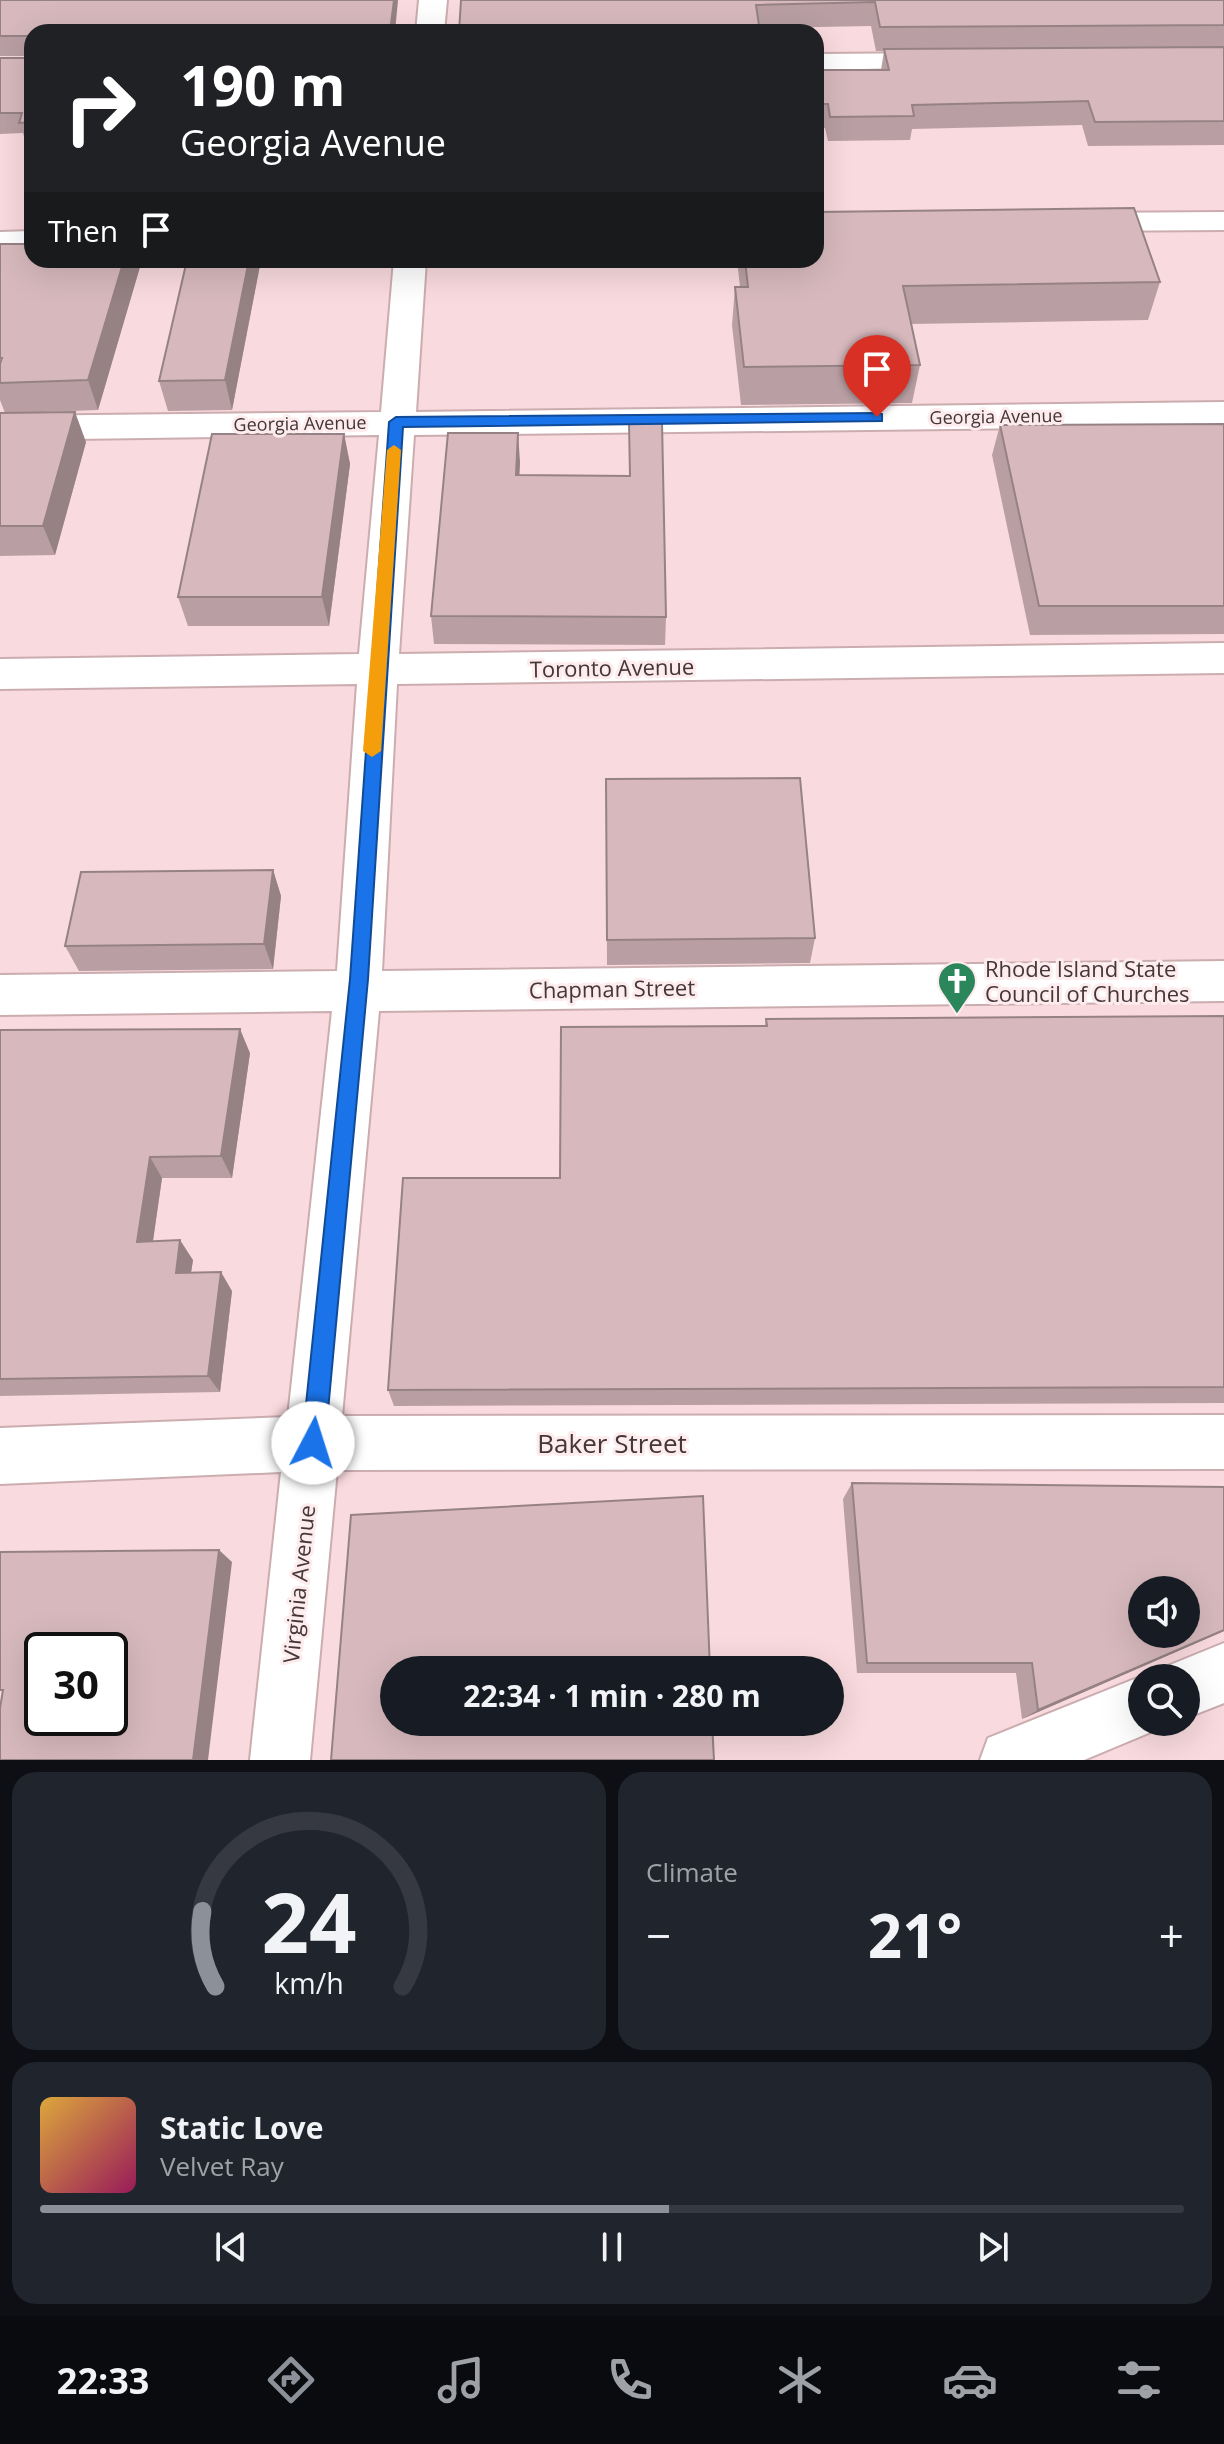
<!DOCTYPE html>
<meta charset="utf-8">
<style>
body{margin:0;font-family:"Open Sans",sans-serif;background:#20242c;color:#f1f3f6;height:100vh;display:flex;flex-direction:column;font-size:30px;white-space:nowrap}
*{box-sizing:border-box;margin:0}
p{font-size:26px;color:#9ea1a6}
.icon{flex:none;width:44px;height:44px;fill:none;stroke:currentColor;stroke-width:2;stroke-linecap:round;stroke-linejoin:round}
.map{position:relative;height:1760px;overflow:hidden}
.panel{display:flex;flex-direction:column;gap:12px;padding:12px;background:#0d0f14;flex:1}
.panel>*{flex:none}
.banner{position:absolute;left:24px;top:24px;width:800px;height:244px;border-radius:24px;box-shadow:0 8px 32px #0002;background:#202124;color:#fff;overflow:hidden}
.fabs{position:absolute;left:1128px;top:1576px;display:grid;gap:16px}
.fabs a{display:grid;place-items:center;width:72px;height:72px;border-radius:50%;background:#171b24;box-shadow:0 8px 32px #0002;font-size:40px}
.speed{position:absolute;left:24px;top:1632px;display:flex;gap:16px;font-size:40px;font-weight:700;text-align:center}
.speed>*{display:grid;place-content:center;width:104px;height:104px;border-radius:50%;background:#171b24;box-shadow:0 8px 32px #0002;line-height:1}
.speed .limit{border:4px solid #111;border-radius:12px;background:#fff;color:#111}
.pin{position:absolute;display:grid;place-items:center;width:68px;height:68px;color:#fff;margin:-82px -34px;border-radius:50% 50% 50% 0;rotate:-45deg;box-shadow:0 0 8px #0007}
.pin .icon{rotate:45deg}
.me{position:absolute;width:88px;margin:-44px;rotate:5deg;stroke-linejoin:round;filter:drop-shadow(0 0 6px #0008)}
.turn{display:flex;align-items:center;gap:28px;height:168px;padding:0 24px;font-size:36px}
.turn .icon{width:104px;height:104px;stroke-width:2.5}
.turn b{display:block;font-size:56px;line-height:68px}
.then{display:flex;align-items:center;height:76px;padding:0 24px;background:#0003;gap:16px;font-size:30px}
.big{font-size:60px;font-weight:700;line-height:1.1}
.panel .widget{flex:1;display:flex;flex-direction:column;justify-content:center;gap:12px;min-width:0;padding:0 28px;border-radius:24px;background:#20242c}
.panel .dial{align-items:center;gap:0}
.dial svg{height:208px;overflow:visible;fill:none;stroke:#363941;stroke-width:7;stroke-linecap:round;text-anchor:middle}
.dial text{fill:#f1f3f6;stroke:none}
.song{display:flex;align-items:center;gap:24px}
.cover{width:96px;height:96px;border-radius:12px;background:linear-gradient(135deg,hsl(40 70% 55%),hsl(330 70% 35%))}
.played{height:8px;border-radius:4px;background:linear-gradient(90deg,#8c9099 55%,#363941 55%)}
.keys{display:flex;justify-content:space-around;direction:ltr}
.heat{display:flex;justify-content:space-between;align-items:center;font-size:44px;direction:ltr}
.panel .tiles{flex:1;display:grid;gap:12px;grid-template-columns:1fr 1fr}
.widget:last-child{grid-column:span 2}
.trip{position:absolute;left:380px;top:1656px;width:464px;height:80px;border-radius:40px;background:#171b24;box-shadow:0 8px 32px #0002;font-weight:700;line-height:80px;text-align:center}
.tab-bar{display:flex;height:128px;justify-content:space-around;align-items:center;background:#090b0e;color:#9ea1a6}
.tab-bar .icon{width:56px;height:56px}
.tab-bar .current{color:#8c9099}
.tab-bar b{font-size:36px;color:#f1f3f6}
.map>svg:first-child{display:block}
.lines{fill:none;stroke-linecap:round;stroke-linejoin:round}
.minor-casing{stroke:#cbadb0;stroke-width:4}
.minor{fill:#fff;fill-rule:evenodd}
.wall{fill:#b99fa3}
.shaded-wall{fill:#968284}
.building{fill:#d7b9bd;stroke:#968284;stroke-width:2;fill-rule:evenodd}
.route{fill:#1a73e8;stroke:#114b97;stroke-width:2}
.slow{fill:#f59e0b}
.labels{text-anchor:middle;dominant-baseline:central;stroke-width:6;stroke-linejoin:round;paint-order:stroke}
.far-street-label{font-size:18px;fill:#433738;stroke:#feebed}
.street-label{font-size:22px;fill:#433738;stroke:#feebed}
.poi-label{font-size:22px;fill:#433738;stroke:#feebed;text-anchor:start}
.near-street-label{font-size:26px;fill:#433738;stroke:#feebed}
</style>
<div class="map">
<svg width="1224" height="1760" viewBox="0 0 1224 1760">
<rect width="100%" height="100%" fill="#f9dade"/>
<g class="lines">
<defs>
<g id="minor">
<path d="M 419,0 L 447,0 L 444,32 L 416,32 Z"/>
<path d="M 942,53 L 952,55 L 956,61 L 952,67 L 816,70 L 816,54 Z"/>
<path d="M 1224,212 L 1224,230 L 1078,231 L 1067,229 L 1062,222 L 1067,215 L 1078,213 Z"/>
<path d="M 32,231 L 32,251 L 0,252 L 0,232 Z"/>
<path d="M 394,260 L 426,260 L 416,412 L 1224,402 L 1224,426 L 414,435 L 399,654 L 1224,643 L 1224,673 L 397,684 L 382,971 L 1224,961 L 1224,1001 L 379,1011 L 342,1416 L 1224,1415 L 1224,1469 L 337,1470 L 310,1760 L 250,1760 L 281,1472 L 0,1484 L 0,1428 L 288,1417 L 332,1011 L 0,1015 L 0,975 L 337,971 L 357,684 L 0,689 L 0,659 L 359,654 L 379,435 L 0,440 L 0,416 L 381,412 Z"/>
<path d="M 1224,1643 L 1224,1703 L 1186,1718 L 1186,1678 L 1160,1678 L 1165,1667 Z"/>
<path d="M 1142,1676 L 1147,1678 L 1142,1678 L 1142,1722 L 1165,1722 L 1163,1727 L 1084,1760 L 980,1760 L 988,1738 Z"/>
</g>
</defs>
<use href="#minor" class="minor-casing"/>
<use href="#minor" class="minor"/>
</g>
<g class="wall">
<path d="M 0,0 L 32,32 L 32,143 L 26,143 L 23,133 L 0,134 L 0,58 L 28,58 L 28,56 L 0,56 Z"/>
<path d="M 461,0 L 1224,0 L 1224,145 L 1088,146 L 1082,125 L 912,129 L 910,140 L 828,141 L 825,128 L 816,128 L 816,70 L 881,70 L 884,51 L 876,51 L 871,26 L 759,28 Z"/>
<path d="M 0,244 L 32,260 L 142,260 L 98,410 L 14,413 L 86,442 L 55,555 L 0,556 L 0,413 L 5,413 L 0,400 Z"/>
<path d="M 187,260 L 261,260 L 232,410 L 168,411 L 159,381 Z"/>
<path d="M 737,260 L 816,260 L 1160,282 L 1148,320 L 911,324 L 920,365 L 912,403 L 741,405 L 732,325 L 735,287 L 740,287 Z"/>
<path d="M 629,422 L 666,617 L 665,645 L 434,644 L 431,616 L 520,462 L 519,475 L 629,476 Z"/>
<path d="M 1224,424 L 1224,634 L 1030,635 L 992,455 L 1000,425 Z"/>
<path d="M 344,434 L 350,464 L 329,626 L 188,626 L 178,597 Z"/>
<path d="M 606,779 L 815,938 L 810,963 L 607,965 Z"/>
<path d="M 273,870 L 281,896 L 273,969 L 79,971 L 65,946 Z"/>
<path d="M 1224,1016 L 1224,1403 L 394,1406 L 388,1390 L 560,1178 L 765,1026 L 766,1019 Z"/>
<path d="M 0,1030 L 250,1053 L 232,1178 L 162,1178 L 153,1241 L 193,1260 L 191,1272 L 232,1291 L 220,1392 L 0,1396 Z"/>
<path d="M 852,1483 L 1224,1487 L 1224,1631 L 1022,1719 L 1016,1673 L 857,1673 L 843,1499 Z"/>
</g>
<g class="shaded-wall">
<path d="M 394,0 L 398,0 L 395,32 L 390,32 Z"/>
<path d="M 124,260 L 142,260 L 98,410 L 88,380 Z"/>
<path d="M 249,260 L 261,260 L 232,410 L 225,380 Z"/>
<path d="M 75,412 L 86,442 L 55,555 L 43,526 Z"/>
<path d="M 518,433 L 520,462 L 518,504 L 516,475 Z"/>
<path d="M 344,434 L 350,464 L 329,626 L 322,597 Z"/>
<path d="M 273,870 L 281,896 L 273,969 L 264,944 Z"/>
<path d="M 240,1029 L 250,1053 L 232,1178 L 221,1156 Z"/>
<path d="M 150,1157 L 162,1178 L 150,1261 L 137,1242 Z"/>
<path d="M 180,1240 L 193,1260 L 188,1292 L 176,1273 Z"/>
<path d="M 221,1272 L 232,1291 L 220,1392 L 208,1376 Z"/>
<path d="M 219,1550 L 232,1562 L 208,1760 L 193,1760 Z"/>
<path d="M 1224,1630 L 1224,1631 L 1022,1719 L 1038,1710 Z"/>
</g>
<g class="building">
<path d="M 0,0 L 394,0 L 390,32 L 32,32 L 32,122 L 19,123 L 22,113 L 0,113 L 0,58 L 28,58 L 28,36 L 0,36 Z"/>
<path d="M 461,0 L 1224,0 L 1224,25 L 880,27 L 875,2 L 756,5 L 760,32 L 459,32 Z"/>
<path d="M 1224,47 L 1224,121 L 1095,122 L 1088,101 L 912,105 L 914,116 L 830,117 L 828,104 L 816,104 L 816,70 L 889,70 L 884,49 Z"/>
<path d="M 1134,208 L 1160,282 L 903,286 L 920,365 L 744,367 L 735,287 L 748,287 L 745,260 L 816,260 L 816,212 Z"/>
<path d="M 0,244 L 32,244 L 32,260 L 124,260 L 88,380 L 0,383 L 0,364 L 2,358 L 0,358 Z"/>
<path d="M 187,260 L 249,260 L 225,380 L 159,381 Z"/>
<path d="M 75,412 L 43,526 L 0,526 L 0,413 Z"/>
<path d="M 629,422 L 662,422 L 666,617 L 431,616 L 448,433 L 518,433 L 516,475 L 630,476 Z"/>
<path d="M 1224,424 L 1224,606 L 1039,606 L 1000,425 Z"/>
<path d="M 212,434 L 344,434 L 322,597 L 178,597 Z"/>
<path d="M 800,778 L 815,938 L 607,940 L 606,779 Z"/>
<path d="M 273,870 L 264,944 L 65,946 L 81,872 Z"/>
<path d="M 1224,1016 L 1224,1387 L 388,1390 L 403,1178 L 560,1178 L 561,1027 L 767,1026 L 766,1019 Z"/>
<path d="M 240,1029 L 221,1156 L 150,1157 L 137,1242 L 180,1240 L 176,1273 L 221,1272 L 208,1376 L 0,1379 L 0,1030 Z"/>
<path d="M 852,1483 L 1224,1487 L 1224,1630 L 1038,1710 L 1032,1663 L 867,1663 ZM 1142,1590 L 1186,1590 L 1186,1634 L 1142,1634 Z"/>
<path d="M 703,1496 L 710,1670 L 394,1670 L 394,1722 L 712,1722 L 714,1760 L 331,1760 L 351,1515 Z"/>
<path d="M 219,1550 L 193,1760 L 0,1760 L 0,1708 L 3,1690 L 0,1690 L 0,1552 ZM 42,1650 L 110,1650 L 110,1718 L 42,1718 Z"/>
</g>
<path class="route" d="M 877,413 L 882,414 L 882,421 L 403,427 L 368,979 L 325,1443 L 321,1451 L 313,1454 L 305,1451 L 302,1443 L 350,979 L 389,422 L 396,417 Z"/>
<path class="slow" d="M 394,445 L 401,450 L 381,751 L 372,757 L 363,751 L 387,450 Z"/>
<defs>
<symbol id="church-pin" viewBox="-11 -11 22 30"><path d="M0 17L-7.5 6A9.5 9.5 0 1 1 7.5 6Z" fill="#2c865b" stroke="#feebed"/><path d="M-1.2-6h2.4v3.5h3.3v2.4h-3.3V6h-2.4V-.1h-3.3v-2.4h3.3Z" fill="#fff"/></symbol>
</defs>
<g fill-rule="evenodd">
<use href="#church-pin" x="935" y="959" width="44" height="60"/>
</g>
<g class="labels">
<g class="far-street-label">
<text transform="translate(996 416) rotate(-1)">Georgia Avenue</text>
<text transform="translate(300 423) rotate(-1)">Georgia Avenue</text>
</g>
<g class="street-label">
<text transform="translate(612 667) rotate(-1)">Toronto Avenue</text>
<text transform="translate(612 988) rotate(-1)">Chapman Street</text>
<text transform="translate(298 1584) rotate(-84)">Virginia Avenue</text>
</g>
<g class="poi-label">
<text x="985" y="968">Rhode Island State<tspan x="985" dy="25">Council of Churches</tspan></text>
</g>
<g class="near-street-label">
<text x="612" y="1443">Baker Street</text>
</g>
</g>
</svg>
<div class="fabs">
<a><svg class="icon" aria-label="sound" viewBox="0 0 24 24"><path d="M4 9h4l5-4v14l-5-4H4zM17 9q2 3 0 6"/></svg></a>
<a><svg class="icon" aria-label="search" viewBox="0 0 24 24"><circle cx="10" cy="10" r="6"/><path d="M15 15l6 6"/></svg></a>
</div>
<div class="speed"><div class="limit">30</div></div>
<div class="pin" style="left:877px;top:417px;background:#d93025"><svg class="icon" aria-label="arrive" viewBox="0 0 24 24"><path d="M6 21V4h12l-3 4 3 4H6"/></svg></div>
<svg class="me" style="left:313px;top:1443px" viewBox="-20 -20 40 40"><circle r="19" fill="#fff"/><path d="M0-13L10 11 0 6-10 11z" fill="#1a73e8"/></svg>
<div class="trip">22:34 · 1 min · 280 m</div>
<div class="banner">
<div class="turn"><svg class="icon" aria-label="right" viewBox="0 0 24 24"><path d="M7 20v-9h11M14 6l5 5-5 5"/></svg><div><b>190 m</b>Georgia Avenue</div></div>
<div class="then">Then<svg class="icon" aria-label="arrive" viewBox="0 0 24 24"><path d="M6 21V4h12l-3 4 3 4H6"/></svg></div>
</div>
</div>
<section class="panel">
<div class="tiles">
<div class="widget dial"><svg viewBox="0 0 100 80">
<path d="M14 69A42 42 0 1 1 86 69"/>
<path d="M14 69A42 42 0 0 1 9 40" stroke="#8c9099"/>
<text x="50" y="56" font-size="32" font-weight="700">24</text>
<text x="50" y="72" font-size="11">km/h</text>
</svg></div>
<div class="widget"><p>Climate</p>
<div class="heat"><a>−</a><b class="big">21°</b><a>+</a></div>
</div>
<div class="widget">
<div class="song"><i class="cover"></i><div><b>Static Love</b><p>Velvet Ray</p></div></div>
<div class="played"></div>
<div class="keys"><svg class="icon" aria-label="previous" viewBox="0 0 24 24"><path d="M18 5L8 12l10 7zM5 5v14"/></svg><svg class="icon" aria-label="pause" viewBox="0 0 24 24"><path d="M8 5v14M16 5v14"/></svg><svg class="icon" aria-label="next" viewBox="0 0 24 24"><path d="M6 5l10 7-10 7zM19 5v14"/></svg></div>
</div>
</div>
</section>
<nav class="tab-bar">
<b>22:33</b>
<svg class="icon current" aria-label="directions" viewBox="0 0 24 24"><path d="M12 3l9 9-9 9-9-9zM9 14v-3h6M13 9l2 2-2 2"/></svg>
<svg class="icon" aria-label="music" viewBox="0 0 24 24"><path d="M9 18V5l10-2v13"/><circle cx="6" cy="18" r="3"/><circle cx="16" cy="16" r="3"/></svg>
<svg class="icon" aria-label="phone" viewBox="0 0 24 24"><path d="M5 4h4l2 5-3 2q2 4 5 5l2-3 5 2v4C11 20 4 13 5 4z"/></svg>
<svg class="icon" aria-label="climate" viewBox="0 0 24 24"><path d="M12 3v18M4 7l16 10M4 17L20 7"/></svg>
<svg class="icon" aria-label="car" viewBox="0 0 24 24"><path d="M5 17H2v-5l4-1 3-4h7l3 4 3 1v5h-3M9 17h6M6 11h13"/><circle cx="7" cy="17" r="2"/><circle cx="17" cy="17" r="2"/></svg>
<svg class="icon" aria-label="filters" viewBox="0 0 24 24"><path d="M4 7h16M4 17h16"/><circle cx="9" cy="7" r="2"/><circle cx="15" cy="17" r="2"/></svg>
</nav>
